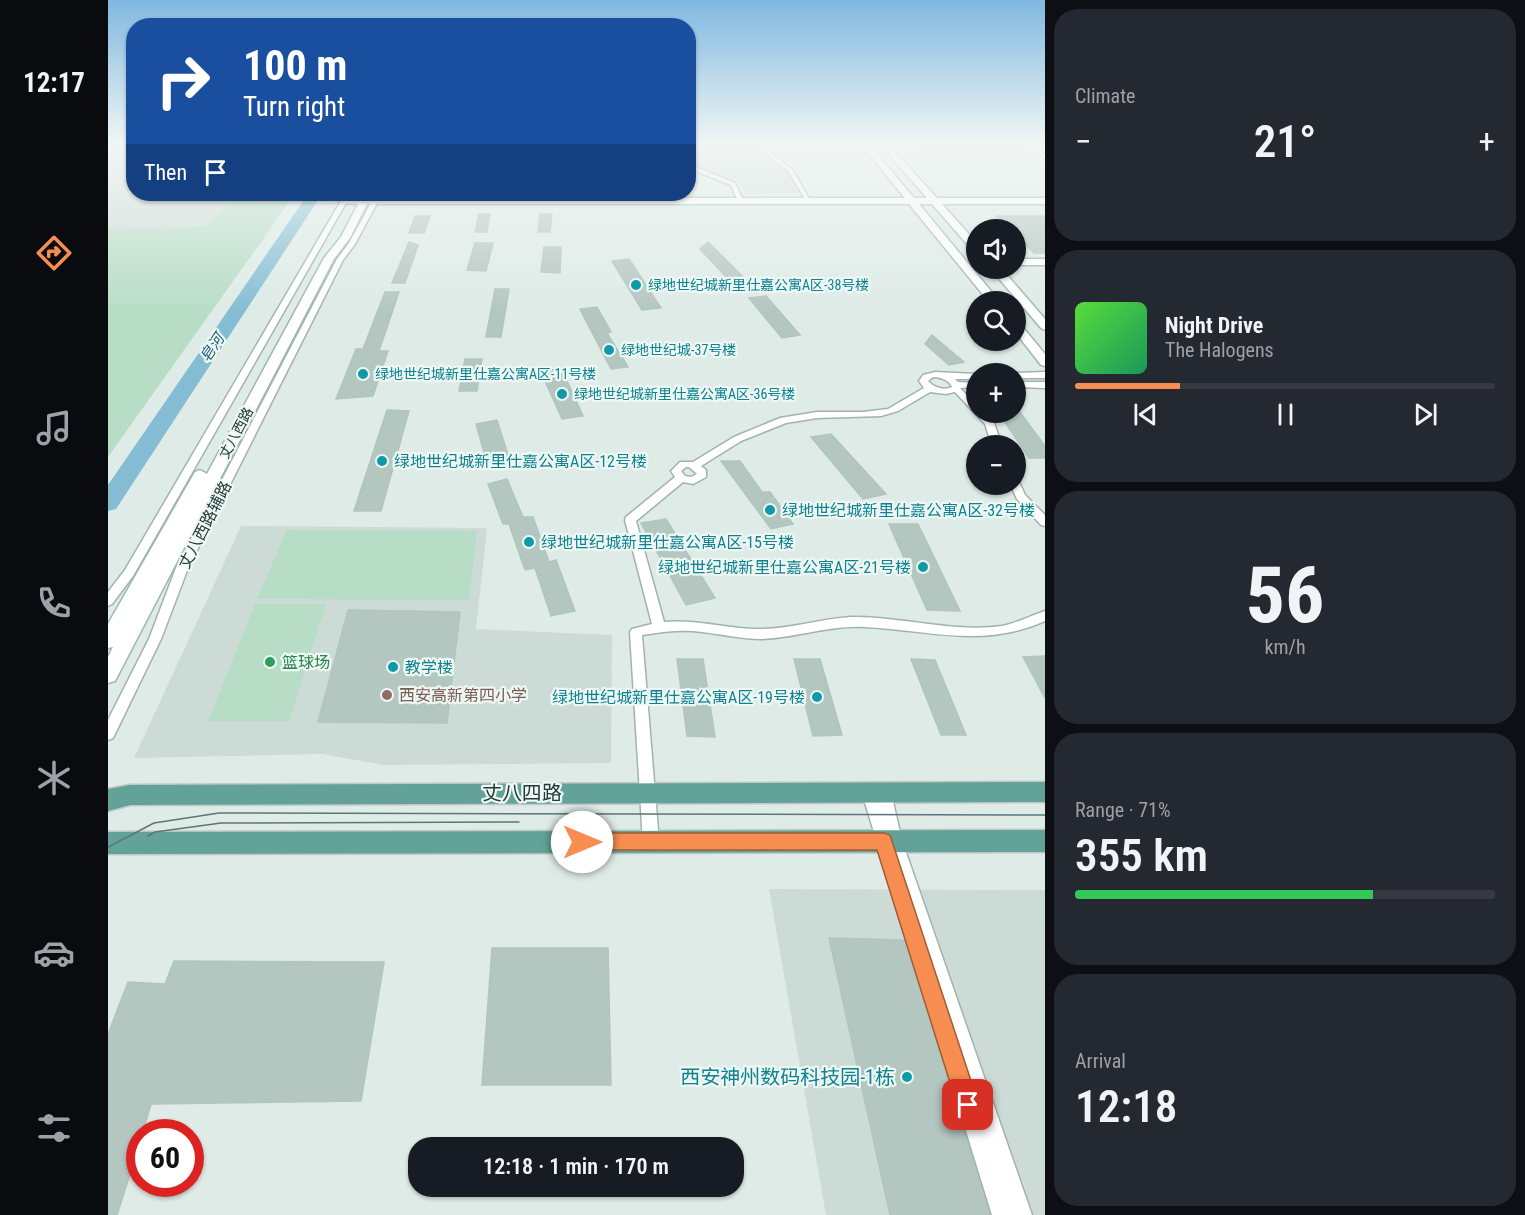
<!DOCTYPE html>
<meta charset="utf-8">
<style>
body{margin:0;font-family:"Roboto Condensed","Noto Sans SC",sans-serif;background:#242831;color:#f1f3f6;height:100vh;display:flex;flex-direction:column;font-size:22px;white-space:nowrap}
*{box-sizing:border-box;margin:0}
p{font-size:20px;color:#9ea1a6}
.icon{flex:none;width:33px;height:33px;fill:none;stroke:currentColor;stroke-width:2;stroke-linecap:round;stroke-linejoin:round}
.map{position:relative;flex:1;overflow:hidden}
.sheet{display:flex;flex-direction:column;gap:9px;padding:9px;background:#0d0f14;width:480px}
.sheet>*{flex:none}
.hud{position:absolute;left:18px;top:18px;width:570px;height:183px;border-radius:24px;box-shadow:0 2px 4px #0004;background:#1a4fa0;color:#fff;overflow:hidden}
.buttons{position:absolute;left:858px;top:219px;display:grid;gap:12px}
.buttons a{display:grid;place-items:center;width:60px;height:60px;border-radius:50%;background:#171b24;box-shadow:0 2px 4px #0004;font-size:30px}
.speed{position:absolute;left:18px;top:1119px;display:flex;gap:12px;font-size:30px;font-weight:700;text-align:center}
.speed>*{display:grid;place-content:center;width:78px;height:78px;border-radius:50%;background:#171b24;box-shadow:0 2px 4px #0004;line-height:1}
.speed .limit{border:9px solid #d22;background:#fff;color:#111}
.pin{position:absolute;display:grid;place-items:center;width:51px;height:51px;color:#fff;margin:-26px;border-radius:12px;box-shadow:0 3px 9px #0006}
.me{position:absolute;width:66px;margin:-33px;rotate:90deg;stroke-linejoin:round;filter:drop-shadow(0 0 4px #0008)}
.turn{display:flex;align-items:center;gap:21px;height:126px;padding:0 18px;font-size:27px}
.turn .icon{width:78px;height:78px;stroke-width:2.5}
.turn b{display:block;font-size:42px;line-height:51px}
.then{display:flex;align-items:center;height:57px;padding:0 18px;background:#0003;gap:12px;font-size:22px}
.big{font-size:45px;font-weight:600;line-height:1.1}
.sheet .card{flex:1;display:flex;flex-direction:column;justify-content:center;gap:9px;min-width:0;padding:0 21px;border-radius:24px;background:#242831}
.sheet .dial{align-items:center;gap:0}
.dial b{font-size:78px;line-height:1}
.song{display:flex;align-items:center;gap:18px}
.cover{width:72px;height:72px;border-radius:9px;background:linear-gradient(135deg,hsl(110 70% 55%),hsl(150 70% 35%))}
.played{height:6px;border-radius:3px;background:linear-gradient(90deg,#f78d51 25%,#363941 25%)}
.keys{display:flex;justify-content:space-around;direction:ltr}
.heat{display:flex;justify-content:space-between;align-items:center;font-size:33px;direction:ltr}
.charge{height:9px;border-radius:4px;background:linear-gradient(90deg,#34c759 71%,#363941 0)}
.trip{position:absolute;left:300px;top:1137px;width:336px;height:60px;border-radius:24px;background:#171b24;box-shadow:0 2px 4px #0004;font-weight:600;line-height:60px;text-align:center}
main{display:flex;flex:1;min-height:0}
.menu{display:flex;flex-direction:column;width:108px;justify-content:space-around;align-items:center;background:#090b0e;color:#9ea1a6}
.menu .icon{width:42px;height:42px}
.menu .selected{color:#f78d51}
.menu b{font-size:27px;color:#f1f3f6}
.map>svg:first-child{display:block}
.built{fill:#cddbd6}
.green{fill:#b7ddc6}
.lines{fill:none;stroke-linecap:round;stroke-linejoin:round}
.river{fill:#84bdd3;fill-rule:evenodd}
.building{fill:#b4c6c0;stroke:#b1c5bf;stroke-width:1.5}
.street-casing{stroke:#a2b3af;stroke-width:3}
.secondary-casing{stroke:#9eb7b1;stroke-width:3}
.primary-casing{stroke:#c1c8c7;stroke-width:3}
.street{fill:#fff;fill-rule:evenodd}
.secondary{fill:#fff;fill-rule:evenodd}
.primary{fill:#62a299;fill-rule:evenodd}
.tram{stroke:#5a7773;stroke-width:1.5}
.route{fill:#f78d51;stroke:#a15c35;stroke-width:1.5}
.culture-dot{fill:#0f9aa8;stroke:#eff7f4;stroke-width:2}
.leisure-dot{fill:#2e9e5b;stroke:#eff7f4;stroke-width:2}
.education-dot{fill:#8d6e63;stroke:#eff7f4;stroke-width:2}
.labels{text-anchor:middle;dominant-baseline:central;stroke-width:4.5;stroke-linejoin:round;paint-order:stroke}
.far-culture-label{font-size:14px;fill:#0d838f;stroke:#eff7f4;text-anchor:start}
.far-street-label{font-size:14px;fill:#203b37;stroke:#eff7f4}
.far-water-label{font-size:15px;font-style:italic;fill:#185d79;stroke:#eff7f4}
.culture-label{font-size:16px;fill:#0d838f;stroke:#eff7f4;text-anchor:start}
.street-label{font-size:16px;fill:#203b37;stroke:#eff7f4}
.leisure-label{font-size:16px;fill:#27864d;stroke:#eff7f4;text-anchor:start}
.education-label{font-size:16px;fill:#785e54;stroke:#eff7f4;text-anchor:start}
.near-street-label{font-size:20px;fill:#203b37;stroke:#eff7f4}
.near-culture-label{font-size:20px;fill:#0d838f;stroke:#eff7f4;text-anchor:end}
</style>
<main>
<nav class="menu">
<b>12:17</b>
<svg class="icon selected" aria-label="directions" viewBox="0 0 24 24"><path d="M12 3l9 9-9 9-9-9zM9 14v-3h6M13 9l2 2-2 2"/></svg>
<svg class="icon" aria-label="music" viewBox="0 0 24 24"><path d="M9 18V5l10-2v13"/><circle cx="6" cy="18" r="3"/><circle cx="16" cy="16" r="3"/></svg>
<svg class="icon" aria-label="phone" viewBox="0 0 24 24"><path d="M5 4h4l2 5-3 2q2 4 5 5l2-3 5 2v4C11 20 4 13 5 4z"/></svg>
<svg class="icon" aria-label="climate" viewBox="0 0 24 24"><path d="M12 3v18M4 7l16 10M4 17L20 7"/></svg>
<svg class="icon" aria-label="car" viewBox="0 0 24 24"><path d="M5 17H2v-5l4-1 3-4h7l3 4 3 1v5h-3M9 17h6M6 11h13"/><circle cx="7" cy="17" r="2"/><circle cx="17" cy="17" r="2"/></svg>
<svg class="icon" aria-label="filters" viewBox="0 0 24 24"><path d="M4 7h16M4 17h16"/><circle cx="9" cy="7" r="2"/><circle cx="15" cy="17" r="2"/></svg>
</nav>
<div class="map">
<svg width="937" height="1215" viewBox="0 0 937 1215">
<rect width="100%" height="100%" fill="#dfebe7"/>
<g class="built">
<path d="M 0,142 L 25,142 L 26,194 L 128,194 L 99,226 L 0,229 Z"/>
<path d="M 581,142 L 641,142 L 680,172 L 691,193 L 637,194 L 633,184 L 581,163 Z"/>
<path d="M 802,142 L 913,142 L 922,155 L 814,155 Z"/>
<path d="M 133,526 L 379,528 L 368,629 L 504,635 L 503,763 L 276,765 L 214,754 L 26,758 Z"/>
<path d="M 661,889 L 937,890 L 937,1215 L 718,1215 Z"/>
</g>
<g class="green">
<path d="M 128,194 L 187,194 L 0,457 L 0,229 L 99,226 Z"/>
<path d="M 179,530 L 369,531 L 361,600 L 149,599 Z"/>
<path d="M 147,604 L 218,604 L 181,721 L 100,721 Z"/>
</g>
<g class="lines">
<path class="river" d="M 200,194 L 214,194 L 8,509 L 0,511 L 0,485 Z"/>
</g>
<g class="building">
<path d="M 371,214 L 382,214 L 379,232 L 367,232 Z"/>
<path d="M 432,214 L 444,214 L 442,232 L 430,232 Z"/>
<path d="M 307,216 L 322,216 L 316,233 L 301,233 Z"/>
<path d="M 888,216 L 937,216 L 937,253 L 926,253 L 908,235 L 908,230 L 902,230 Z"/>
<path d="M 301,242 L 310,245 L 297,283 L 284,283 Z"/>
<path d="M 600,242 L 638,280 L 623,282 L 592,249 Z"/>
<path d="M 367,243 L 385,243 L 378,271 L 359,270 Z"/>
<path d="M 436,247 L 453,247 L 452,273 L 433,272 Z"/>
<path d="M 521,259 L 553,308 L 534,310 L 504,261 Z"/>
<path d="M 387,289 L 401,289 L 393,337 L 378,337 Z"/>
<path d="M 277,292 L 291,292 L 271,351 L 280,351 L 265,396 L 228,399 L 248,349 L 255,349 Z"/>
<path d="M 658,296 L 692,335 L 674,338 L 641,298 Z"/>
<path d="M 489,307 L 503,332 L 499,333 L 520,367 L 503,369 L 472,309 Z"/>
<path d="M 824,335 L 856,362 L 841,365 L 817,344 Z"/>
<path d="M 357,359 L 374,359 L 369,391 L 351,391 Z"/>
<path d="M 453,368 L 475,416 L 454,419 L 433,372 Z"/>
<path d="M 279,410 L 301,411 L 273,511 L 246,511 Z"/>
<path d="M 890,412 L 912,412 L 937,446 L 937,458 L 921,458 Z"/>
<path d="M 389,420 L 400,455 L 378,459 L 368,424 Z"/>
<path d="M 723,434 L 778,494 L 755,499 L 703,437 Z"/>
<path d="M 613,461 L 632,461 L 654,492 L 662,492 L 685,524 L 663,529 Z"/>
<path d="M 399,479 L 415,517 L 425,517 L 441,562 L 448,560 L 467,611 L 443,616 L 427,568 L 417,570 L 401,524 L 395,524 L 380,484 Z"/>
<path d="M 558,519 L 607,598 L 578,605 L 533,523 Z"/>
<path d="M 781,524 L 810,524 L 852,611 L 819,610 Z"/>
<path d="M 240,610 L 352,612 L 339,723 L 210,722 Z"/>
<path d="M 937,656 L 937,698 L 915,657 Z"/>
<path d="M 569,659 L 595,659 L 607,737 L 579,736 Z"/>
<path d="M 686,659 L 712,659 L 734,735 L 705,736 Z"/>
<path d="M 803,659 L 827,660 L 858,735 L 833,735 Z"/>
<path d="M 721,938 L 797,940 L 882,1215 L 782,1215 Z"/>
<path d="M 384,948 L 500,948 L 503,1085 L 374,1085 Z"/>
<path d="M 66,961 L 276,962 L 253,1101 L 43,1104 L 35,1132 L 32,1132 L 32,1143 L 9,1215 L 0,1215 L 0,1034 L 20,982 L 57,984 Z"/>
</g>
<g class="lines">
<defs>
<g id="street">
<path d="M 644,142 L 649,142 L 685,170 L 701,199 L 697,199 L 681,172 Z"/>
<path d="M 922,142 L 927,142 L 937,155 L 937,160 Z"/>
<path d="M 580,164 L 627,183 L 634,198 L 629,199 L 623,185 L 580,168 Z"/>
<path d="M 237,194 L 243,194 L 25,576 L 4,604 L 0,606 L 0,592 L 17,570 Z"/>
<path d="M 268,194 L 274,194 L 247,244 L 235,260 L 80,568 L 53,639 L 5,738 L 0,740 L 0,720 L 41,639 L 68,568 L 229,259 L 241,243 Z"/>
<path d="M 827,372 L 868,374 L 868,379 L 847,379 L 850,382 L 868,383 L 868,387 L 852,388 L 868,405 L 868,412 L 876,412 L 886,423 L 894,446 L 884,446 L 877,424 L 847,392 L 838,394 L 822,392 L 790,411 L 773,416 L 709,418 L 678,423 L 633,441 L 593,466 L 598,470 L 598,477 L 585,484 L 575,482 L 528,521 L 556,622 C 587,619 616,628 647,629 C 679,630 711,619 743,617 C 793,616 843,633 894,626 C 909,623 922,616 937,611 L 937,621 C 874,649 822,630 757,627 C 721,625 688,638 653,639 C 633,639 613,634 594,632 C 574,629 554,632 534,635 L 551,842 L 548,847 L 543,850 L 538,847 L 535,842 L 522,632 L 524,629 L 544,624 L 517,520 L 518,517 L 567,477 L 563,471 L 572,462 L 585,462 L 626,437 L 672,418 L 709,412 L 755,412 L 780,409 L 816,388 L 811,381 L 815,375 ZM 825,377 C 832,377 841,380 844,387 C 836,391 825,387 820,381 ZM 578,467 L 581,467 L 589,474 L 583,477 L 577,476 L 573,471 Z"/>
<path d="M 937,372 L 937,378 L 908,378 L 908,373 Z"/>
<path d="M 937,382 L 937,388 L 908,387 L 908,382 Z"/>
<path d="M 908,481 L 911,482 L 917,495 L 937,515 L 937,526 L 933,525 L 909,499 L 902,484 L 908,484 Z"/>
<path d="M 761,786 L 766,788 L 769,795 L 771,788 L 776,786 L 781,788 L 783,793 L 794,841 L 924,1215 L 884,1215 L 754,793 L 756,788 Z"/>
</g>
<g id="secondary">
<path d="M 751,142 L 759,142 L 806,198 L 819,198 L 770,142 L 778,142 L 829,198 L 937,198 L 937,204 L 834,204 L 868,242 L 868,251 L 864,250 L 824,204 L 811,204 L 892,302 L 881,302 L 801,204 L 259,204 L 242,238 L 226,259 L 7,681 L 0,683 L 0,657 L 5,647 L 0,648 L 0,624 L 87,472 L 92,470 L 99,474 L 216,258 L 233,237 L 250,204 L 233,203 L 233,199 L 253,198 L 256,194 L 264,194 L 262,198 L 797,198 Z"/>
<rect x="908" y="259" width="29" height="6"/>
<path d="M 882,268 L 893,268 L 937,319 L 937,330 L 933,328 Z"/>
<path d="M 908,322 L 912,324 L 937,354 L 937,366 L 933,365 L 908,333 Z"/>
</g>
<g id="primary">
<path d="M 937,782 L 937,802 L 22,805 L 0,811 L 0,789 L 22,785 Z"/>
<path d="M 937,830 L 937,852 L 0,854 L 0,832 Z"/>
</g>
</defs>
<use href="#street" class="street-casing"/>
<use href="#secondary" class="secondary-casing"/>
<use href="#primary" class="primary-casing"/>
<use href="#street" class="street"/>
<use href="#secondary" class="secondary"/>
<use href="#primary" class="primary"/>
<g class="tram">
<path d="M 40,836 L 47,832 L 113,823 L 411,822"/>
<path d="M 0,847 L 46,823 L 111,813 L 937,815"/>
</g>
</g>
<linearGradient id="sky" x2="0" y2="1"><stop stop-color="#80b8e0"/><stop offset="0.46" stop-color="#f1f6f4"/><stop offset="1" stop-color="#f1f6f4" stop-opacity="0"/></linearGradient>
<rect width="937" height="312" fill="url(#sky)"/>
<path class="route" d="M 474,833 L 776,833 L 782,835 L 871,1105 L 868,1113 L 860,1116 L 852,1113 L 849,1105 L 769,850 L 474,850 L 468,848 L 465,842 L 468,836 Z"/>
<g class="culture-dot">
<circle cx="528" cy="285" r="6"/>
<circle cx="501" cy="350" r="6"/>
<circle cx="255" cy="374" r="6"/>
<circle cx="454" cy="394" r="6"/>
<circle cx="274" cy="461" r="6"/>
<circle cx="662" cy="510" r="6"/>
<circle cx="421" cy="542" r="6"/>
<circle cx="815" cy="567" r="6"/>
<circle cx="285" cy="667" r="6"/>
<circle cx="709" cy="697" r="6"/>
<circle cx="799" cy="1077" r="6"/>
</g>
<circle class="leisure-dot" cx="162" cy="662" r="6"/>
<circle class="education-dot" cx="279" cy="695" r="6"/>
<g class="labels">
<g class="far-culture-label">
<text x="540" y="285">绿地世纪城新里仕嘉公寓A区-38号楼</text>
<text x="513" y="350">绿地世纪城-37号楼</text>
<text x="267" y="374">绿地世纪城新里仕嘉公寓A区-11号楼</text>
<text x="466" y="394">绿地世纪城新里仕嘉公寓A区-36号楼</text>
</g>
<g class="far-street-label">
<text transform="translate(128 433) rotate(-62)">丈八西路</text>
</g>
<g class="far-water-label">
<text transform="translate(104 348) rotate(-56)">皂河</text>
</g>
<g class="culture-label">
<text x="286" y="461">绿地世纪城新里仕嘉公寓A区-12号楼</text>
<text x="674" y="510">绿地世纪城新里仕嘉公寓A区-32号楼</text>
<text x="433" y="542">绿地世纪城新里仕嘉公寓A区-15号楼</text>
<text x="803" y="567" text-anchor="end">绿地世纪城新里仕嘉公寓A区-21号楼</text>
<text x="297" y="667">教学楼</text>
<text x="697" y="697" text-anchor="end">绿地世纪城新里仕嘉公寓A区-19号楼</text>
</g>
<g class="street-label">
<text transform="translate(97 525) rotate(-63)">丈八西路辅路</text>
</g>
<g class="leisure-label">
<text x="174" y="662">篮球场</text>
</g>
<g class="education-label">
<text x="291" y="695">西安高新第四小学</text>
</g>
<g class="near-street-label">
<text x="414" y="793">丈八四路</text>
</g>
<g class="near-culture-label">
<text x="787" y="1077">西安神州数码科技园-1栋</text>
</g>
</g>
</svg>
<div class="buttons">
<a><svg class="icon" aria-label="sound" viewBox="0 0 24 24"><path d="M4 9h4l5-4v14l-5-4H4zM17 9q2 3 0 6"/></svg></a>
<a><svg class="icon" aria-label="search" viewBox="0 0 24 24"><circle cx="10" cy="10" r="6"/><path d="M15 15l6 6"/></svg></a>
<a>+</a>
<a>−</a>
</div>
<div class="speed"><div class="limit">60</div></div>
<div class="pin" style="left:860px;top:1105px;background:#d93025"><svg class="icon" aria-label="arrive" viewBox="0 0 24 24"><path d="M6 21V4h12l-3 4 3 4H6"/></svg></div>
<svg class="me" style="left:474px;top:842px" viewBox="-20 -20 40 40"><circle r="19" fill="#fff"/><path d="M0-13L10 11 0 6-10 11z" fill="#f78d51"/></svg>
<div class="trip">12:18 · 1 min · 170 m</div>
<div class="hud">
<div class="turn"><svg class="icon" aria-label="right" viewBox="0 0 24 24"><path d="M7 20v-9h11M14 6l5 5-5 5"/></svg><div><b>100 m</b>Turn right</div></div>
<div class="then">Then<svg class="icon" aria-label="arrive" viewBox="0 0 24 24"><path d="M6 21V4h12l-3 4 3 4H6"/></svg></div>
</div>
</div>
<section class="sheet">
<div class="card"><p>Climate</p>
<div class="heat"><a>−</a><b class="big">21°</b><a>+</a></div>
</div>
<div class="card">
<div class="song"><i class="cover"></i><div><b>Night Drive</b><p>The Halogens</p></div></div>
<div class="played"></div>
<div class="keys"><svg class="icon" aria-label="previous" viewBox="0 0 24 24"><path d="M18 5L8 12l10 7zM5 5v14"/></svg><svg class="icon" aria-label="pause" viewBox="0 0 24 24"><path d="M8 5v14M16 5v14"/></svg><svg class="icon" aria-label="next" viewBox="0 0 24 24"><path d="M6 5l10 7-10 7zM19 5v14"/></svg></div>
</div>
<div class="card dial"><b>56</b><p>km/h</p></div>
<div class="card"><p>Range · 71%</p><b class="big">355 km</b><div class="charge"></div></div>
<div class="card"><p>Arrival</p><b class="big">12:18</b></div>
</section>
</main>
